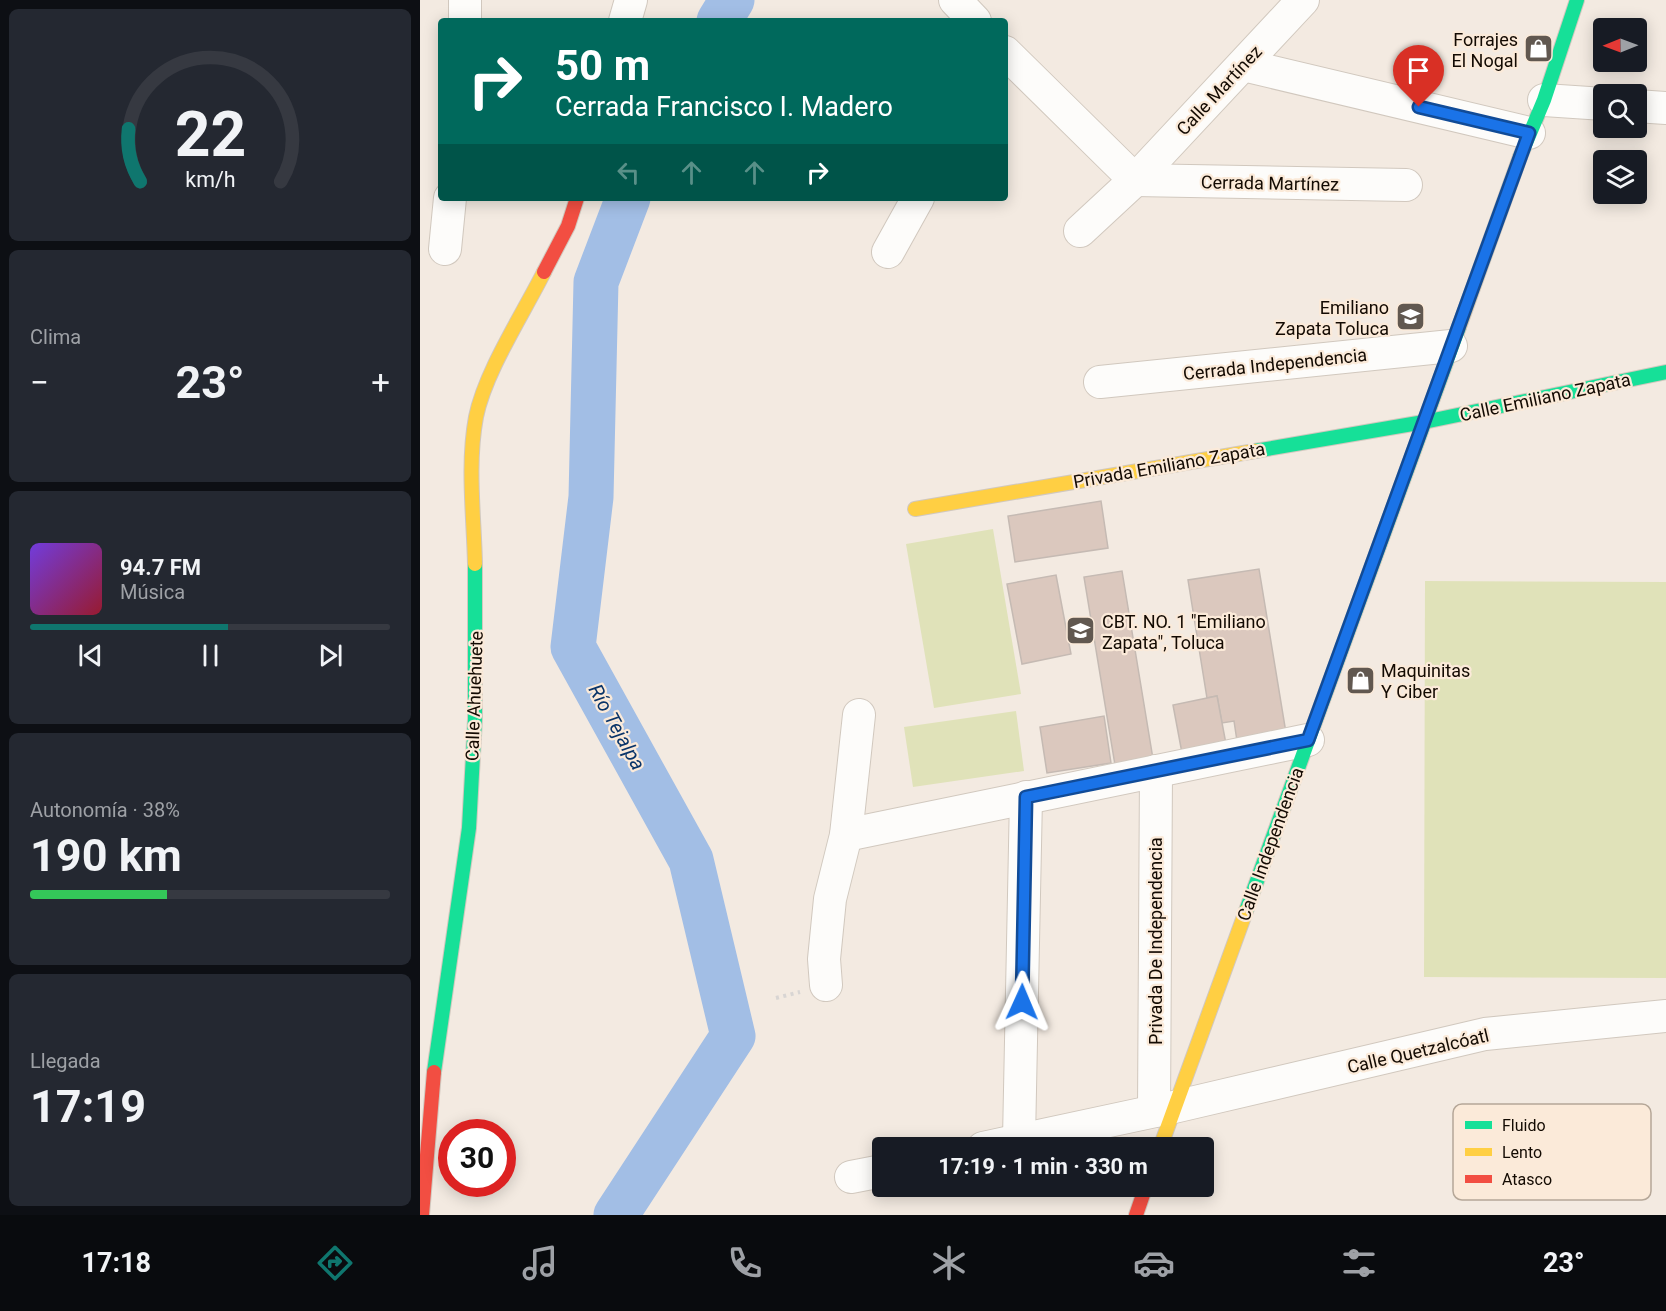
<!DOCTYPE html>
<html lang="es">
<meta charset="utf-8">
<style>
body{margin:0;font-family:Roboto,sans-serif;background:#242831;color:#f1f3f6;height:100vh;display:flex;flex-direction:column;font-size:22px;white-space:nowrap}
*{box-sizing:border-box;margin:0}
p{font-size:20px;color:#9ea1a6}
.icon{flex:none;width:33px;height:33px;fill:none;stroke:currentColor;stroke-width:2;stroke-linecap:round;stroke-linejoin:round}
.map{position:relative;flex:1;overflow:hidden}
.drawer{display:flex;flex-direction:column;gap:9px;padding:9px;background:#0d0f14;width:420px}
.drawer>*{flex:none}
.banner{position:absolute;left:18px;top:18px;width:570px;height:183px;border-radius:6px;box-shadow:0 3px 15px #0003;background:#00695c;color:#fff;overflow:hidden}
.needle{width:39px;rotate:269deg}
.fabs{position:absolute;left:1173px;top:18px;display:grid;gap:12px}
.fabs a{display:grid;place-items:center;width:54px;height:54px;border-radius:6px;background:#171b24;box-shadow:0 3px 15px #0003;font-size:30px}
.speed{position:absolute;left:18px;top:1119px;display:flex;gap:12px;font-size:30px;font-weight:700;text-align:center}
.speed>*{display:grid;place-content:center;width:78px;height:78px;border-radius:50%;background:#171b24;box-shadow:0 3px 15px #0003;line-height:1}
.speed .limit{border:9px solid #d22;background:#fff;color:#111}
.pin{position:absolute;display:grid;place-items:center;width:51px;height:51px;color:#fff;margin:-62px -26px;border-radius:50% 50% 50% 0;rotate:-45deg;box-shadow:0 0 6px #0007}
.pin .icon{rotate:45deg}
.me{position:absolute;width:66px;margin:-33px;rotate:1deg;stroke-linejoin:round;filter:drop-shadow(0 0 4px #0008)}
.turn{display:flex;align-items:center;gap:21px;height:126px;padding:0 18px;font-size:27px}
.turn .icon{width:78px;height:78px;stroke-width:2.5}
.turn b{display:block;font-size:42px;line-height:51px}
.lanes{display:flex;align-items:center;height:57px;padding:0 18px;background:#0003;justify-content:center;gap:30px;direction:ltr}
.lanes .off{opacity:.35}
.big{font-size:45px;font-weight:700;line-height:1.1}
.drawer .widget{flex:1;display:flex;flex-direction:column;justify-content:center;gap:9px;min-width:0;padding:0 21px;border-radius:9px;background:#242831}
.drawer .dial{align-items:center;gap:0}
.dial svg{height:156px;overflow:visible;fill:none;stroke:#363941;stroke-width:7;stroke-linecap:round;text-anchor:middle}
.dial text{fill:#f1f3f6;stroke:none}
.song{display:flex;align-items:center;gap:18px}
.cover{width:72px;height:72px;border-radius:9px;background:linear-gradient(135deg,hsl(260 70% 55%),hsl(350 70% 35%))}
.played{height:6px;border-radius:3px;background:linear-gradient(90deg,#0f766e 55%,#363941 55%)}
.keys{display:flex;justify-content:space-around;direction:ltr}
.heat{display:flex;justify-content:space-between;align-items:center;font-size:33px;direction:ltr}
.charge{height:9px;border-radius:4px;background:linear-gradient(90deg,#34c759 38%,#363941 0)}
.trip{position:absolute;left:452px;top:1137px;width:342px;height:60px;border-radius:6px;background:#171b24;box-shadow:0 3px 15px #0003;font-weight:700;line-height:60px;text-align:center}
.tab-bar{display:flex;height:96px;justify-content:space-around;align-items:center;background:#090b0e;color:#9ea1a6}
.tab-bar .icon{width:42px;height:42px}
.tab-bar .on{color:#0f766e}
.tab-bar b{font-size:27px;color:#f1f3f6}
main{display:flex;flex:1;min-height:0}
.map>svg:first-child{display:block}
.green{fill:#e0e2b9}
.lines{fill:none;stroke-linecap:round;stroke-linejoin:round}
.river{stroke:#a2bee5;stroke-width:45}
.building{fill:#dbc8be;stroke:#c5bab3;stroke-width:1.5}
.street-casing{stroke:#d1c8be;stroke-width:34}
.fast-casing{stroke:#d1c8be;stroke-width:16}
.slow-casing{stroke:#d1c8be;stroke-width:16}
.jam-casing{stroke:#d1c8be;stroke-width:16}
.path{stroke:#d8d5d3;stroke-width:4;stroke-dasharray:3 4.5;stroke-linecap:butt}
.street{stroke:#fdfcfa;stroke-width:32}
.fast{stroke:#16e098;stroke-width:14}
.slow{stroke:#ffcf43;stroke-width:14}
.jam{stroke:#f24e42;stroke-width:14}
.route-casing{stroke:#114b97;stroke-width:15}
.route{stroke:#1a73e8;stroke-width:10}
.labels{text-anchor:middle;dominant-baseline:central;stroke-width:4.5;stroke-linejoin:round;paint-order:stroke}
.poi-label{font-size:18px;fill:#130a02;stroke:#fbead9;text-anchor:end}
.street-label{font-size:18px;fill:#130a02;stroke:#fbead9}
.water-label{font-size:20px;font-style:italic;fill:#093469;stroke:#fbead9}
.key{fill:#fbead9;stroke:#b5a798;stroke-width:1.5}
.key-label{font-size:16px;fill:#130a02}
</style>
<main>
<section class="drawer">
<div class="widget dial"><svg viewBox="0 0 100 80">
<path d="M14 69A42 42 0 1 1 86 69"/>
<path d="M14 69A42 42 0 0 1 8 42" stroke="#0f766e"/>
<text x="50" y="56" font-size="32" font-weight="700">22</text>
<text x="50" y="72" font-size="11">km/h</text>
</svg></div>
<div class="widget"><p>Clima</p>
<div class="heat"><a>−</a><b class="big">23°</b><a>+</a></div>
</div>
<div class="widget">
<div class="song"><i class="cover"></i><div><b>94.7 FM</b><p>Música</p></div></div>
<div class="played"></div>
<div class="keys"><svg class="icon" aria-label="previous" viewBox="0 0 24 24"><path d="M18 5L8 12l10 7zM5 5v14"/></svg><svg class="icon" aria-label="pause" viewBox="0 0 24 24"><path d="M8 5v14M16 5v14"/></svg><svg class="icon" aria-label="next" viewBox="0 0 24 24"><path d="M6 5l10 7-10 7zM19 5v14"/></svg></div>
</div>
<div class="widget"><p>Autonomía · 38%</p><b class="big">190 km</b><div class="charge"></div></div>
<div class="widget"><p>Llegada</p><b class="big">17:19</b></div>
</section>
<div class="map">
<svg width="1246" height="1215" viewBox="0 0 1246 1215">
<rect width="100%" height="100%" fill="#f3eae1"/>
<g class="green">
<path d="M 573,529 L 601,694 L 514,708 L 486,544 Z"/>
<path d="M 1005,581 L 1246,582 L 1246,978 L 1004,977 Z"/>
<path d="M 596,711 L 604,771 L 493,787 L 484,727 Z"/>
</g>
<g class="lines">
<g class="river">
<path d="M 299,21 L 312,0"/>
<path d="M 196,1215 L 313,1036 L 271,860 L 153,647 L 171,497 L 176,282 L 208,198"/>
</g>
</g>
<g class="building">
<path d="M 681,501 L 688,548 L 595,562 L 588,516 Z"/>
<path d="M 839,569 L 866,733 L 817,741 L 814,721 L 802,723 L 797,696 L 787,698 L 768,580 Z"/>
<path d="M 702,571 L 733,759 L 695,765 L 664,577 Z"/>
<path d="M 636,575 L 651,654 L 602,664 L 587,584 Z"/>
<path d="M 797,696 L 806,744 L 762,753 L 753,705 Z"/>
<path d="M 684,716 L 691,763 L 627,773 L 620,727 Z"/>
</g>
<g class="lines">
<defs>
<g id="street">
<path d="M 535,0 L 555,21"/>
<path d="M 45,21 L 45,0"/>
<path d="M 205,21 L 211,0"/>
<path d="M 585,52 L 715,180"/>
<path d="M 823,65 L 1109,133"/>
<path d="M 1124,100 L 1184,104"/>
<path d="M 1216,106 L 1246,108"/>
<path d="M 715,180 L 986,185"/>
<path d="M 660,231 L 715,180 L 883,0"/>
<path d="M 25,249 L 30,198"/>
<path d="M 468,252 L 498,198"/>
<path d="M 680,382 L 1031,346"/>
<path d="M 426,835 L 888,740"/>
<path d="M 406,985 L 404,959 L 410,899 L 426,835 L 439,715"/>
<path d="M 734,1111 L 736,771"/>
<path d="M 599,1139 L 606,797"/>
<path d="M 563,1148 L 754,1107 L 1065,1034 L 1246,1016"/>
<path d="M 431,1177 L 462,1171"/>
</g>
<g id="fast">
<path d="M 1100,157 L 1124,100 L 1157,0"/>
<path d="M 835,451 L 1004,422 L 1246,372"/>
<path d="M 826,911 L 1039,327"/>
<path d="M 14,1072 L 49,828 L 55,719 L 55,564"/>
</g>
<g id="slow">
<path d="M 1039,327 L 1100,157"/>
<path d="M 495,509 L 835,451"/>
<path d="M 55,564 C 54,517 47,465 56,417 C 65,372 103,314 124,272"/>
<path d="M 740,1148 L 826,911"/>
</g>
<g id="jam">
<path d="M 124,272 L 148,226 L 157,198"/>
<path d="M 2,1215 L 14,1072"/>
<path d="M 716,1215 L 726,1186"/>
</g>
</defs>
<use href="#street" class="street-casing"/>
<use href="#fast" class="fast-casing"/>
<use href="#slow" class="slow-casing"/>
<use href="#jam" class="jam-casing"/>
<path class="path" d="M 356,998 L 380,992"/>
<use href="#street" class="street"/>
<use href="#fast" class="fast"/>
<use href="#slow" class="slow"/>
<use href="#jam" class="jam"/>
</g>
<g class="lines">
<defs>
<path id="route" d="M 602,1002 L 606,797 L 888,740 L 1109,133 L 999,107"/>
</defs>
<use href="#route" class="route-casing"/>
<use href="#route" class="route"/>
</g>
<defs>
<symbol id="shop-square" viewBox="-11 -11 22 22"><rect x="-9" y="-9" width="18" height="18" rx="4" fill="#615850" stroke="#fbead9"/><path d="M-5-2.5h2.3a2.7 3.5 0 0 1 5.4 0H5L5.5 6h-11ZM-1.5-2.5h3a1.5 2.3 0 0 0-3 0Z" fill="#fff"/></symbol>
<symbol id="school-square" viewBox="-11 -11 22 22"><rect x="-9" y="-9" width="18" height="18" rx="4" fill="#615850" stroke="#fbead9"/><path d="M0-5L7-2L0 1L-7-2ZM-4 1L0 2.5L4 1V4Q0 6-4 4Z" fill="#fff"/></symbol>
</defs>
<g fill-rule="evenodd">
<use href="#shop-square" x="1102" y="32" width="33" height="33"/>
<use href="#school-square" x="974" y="300" width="33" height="33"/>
<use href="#school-square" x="644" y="614" width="33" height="33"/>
<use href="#shop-square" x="924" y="664" width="33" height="33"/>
</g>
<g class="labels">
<g class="poi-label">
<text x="1098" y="39">Forrajes<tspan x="1098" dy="21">El Nogal</tspan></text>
<text x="969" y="307">Emiliano<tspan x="969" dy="21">Zapata Toluca</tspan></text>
<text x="682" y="621" text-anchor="start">CBT. NO. 1 "Emiliano<tspan x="682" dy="21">Zapata", Toluca</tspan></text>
<text x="961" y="670" text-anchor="start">Maquinitas<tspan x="961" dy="21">Y Ciber</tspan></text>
</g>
<g class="street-label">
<text transform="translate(799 90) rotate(-47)">Calle Martínez</text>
<text transform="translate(850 183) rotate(1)">Cerrada Martínez</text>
<text transform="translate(855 364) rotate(-6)">Cerrada Independencia</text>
<text transform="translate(1125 397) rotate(-12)">Calle Emiliano Zapata</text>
<text transform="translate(749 465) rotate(-10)">Privada Emiliano Zapata</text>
<text transform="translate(54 696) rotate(-88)">Calle Ahuehuete</text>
<text transform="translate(850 844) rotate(-70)">Calle Independencia</text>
<text transform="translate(735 941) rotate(-90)">Privada De Independencia</text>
<text transform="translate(998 1051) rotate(-13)">Calle Quetzalcóatl</text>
</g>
<g class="water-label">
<text transform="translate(197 727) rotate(61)">Río Tejalpa</text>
</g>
</g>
<rect x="1033" y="1104" width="198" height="96" rx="9" class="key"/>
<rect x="1045" y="1121" width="27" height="8" fill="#16e098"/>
<rect x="1045" y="1148" width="27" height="8" fill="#ffcf43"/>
<rect x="1045" y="1175" width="27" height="8" fill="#f24e42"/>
<g class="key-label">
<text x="1082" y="1131">Fluido</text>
<text x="1082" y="1158">Lento</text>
<text x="1082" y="1185">Atasco</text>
</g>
</svg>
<div class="fabs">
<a><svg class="needle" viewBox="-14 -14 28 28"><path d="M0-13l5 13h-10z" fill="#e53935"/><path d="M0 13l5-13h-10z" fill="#9ea1a6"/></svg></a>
<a><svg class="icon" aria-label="search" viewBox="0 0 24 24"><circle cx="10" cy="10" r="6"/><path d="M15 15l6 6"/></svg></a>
<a><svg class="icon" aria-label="layers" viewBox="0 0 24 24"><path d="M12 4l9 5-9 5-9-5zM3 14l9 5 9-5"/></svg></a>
</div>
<div class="speed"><div class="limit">30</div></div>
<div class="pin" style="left:999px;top:107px;background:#d93025"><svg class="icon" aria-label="arrive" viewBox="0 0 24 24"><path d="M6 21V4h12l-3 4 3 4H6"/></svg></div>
<svg class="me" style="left:602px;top:1002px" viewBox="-20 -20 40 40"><path d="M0-17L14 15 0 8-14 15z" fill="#1a73e8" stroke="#fff" stroke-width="4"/></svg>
<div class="trip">17:19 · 1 min · 330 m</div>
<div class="banner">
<div class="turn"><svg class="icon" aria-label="right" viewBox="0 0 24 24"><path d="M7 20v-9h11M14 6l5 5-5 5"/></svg><div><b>50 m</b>Cerrada Francisco I. Madero</div></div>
<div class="lanes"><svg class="icon off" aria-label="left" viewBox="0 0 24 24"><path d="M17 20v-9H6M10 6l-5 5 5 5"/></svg><svg class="icon off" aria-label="ahead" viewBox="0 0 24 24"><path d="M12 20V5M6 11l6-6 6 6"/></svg><svg class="icon off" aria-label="ahead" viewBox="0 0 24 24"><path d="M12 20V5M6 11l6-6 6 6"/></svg><svg class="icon" aria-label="right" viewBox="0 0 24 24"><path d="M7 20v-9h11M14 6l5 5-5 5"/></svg></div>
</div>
</div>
</main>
<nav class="tab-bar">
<b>17:18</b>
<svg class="icon on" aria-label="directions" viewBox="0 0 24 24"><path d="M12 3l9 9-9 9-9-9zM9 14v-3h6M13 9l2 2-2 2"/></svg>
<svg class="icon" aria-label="music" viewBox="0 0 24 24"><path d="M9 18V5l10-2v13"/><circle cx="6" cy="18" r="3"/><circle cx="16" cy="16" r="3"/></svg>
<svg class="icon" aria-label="phone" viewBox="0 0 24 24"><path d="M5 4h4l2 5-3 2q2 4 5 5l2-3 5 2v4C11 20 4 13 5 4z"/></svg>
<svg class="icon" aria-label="climate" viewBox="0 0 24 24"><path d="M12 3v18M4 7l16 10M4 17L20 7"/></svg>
<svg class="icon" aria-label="car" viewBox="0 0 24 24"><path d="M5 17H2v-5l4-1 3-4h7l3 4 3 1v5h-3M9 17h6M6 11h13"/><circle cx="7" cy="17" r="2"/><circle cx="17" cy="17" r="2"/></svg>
<svg class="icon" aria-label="filters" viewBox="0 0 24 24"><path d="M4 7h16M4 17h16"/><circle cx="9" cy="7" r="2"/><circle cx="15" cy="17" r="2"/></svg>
<b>23°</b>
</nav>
